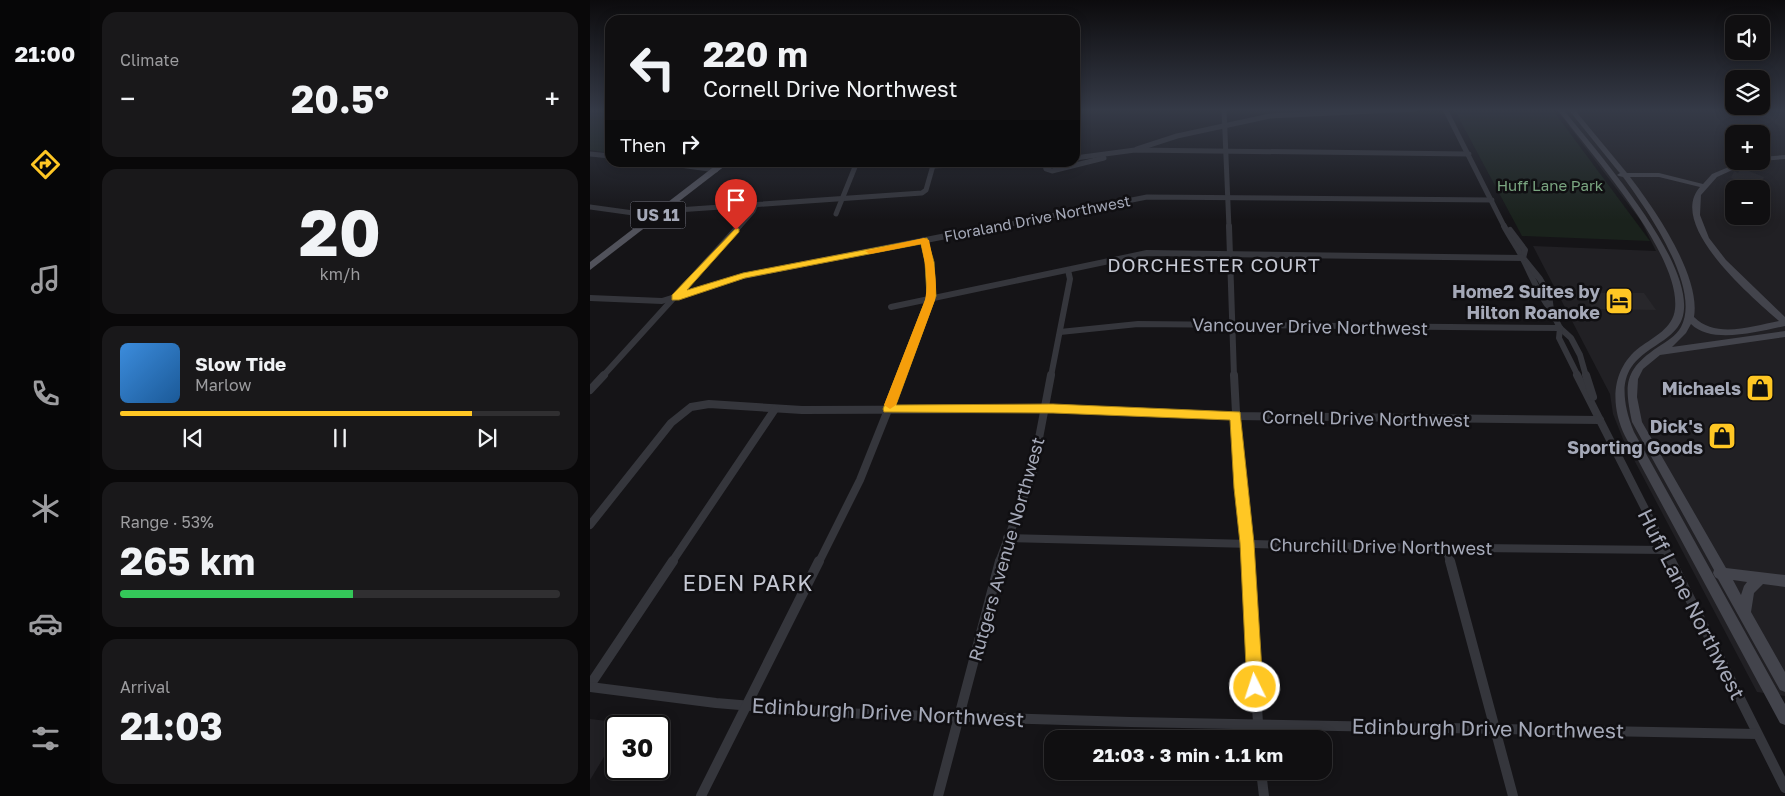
<!DOCTYPE html>
<meta charset="utf-8">
<style>
body{margin:0;font-family:"Golos Text",sans-serif;background:#19181a;color:#f1f3f6;height:100vh;display:flex;flex-direction:column;font-size:19px;white-space:nowrap}
*{box-sizing:border-box;margin:0}
p{font-size:16px;color:#9c9c9f}
.icon{flex:none;width:28px;height:28px;fill:none;stroke:currentColor;stroke-width:2;stroke-linecap:round;stroke-linejoin:round}
.map{position:relative;flex:1;overflow:hidden}
.panel{display:flex;flex-direction:column;gap:12px;padding:12px;background:#090809;width:500px}
.panel>*{flex:none}
.top-card{position:absolute;left:15px;top:15px;width:475px;height:152px;border-radius:15px;box-shadow:0 2px 12px #0003,0 0 0 1px #302f31;background:#100f11;color:#f1f3f6;overflow:hidden}
.fabs{position:absolute;left:1135px;top:15px;display:grid;gap:10px}
.fabs a{display:grid;place-items:center;width:45px;height:45px;border-radius:10px;background:#100f11;box-shadow:0 2px 12px #0003,0 0 0 1px #302f31;font-size:25px}
.speed{position:absolute;left:15px;top:715px;display:flex;gap:10px;font-size:25px;font-weight:700;text-align:center}
.speed>*{display:grid;place-content:center;width:65px;height:65px;border-radius:50%;background:#100f11;box-shadow:0 2px 12px #0003,0 0 0 1px #302f31;line-height:1}
.speed .limit{border:2px solid #111;border-radius:8px;background:#fff;color:#111}
.pin{position:absolute;display:grid;place-items:center;width:42px;height:42px;color:#fff;margin:-51px -21px;border-radius:50% 50% 50% 0;rotate:-45deg;box-shadow:0 0 5px #0007}
.pin .icon{rotate:45deg}
.me{position:absolute;width:55px;margin:-28px;rotate:356deg;stroke-linejoin:round;filter:drop-shadow(0 0 4px #0008)}
.turn{display:flex;align-items:center;gap:18px;height:105px;padding:0 15px;font-size:22px}
.turn .icon{width:65px;height:65px;stroke-width:2.5}
.turn b{display:block;font-size:35px;line-height:42px}
.then{display:flex;align-items:center;height:48px;padding:0 15px;background:#0003;gap:10px;font-size:19px}
.big{font-size:38px;font-weight:700;line-height:1.1}
.panel .card{flex:1;display:flex;flex-direction:column;justify-content:center;gap:8px;min-width:0;padding:0 18px;border-radius:15px;background:#19181a}
.panel .dial{align-items:center;gap:0}
.dial b{font-size:65px;line-height:1}
.song{display:flex;align-items:center;gap:15px}
.cover{width:60px;height:60px;border-radius:8px;background:linear-gradient(135deg,hsl(210 70% 55%),hsl(210 70% 35%))}
.played{height:5px;border-radius:2px;background:linear-gradient(90deg,#ffc724 80%,#302f31 80%)}
.keys{display:flex;justify-content:space-around;direction:ltr}
.heat{display:flex;justify-content:space-between;align-items:center;font-size:28px;direction:ltr}
.charge{height:8px;border-radius:4px;background:linear-gradient(90deg,#34c759 53%,#302f31 0)}
.trip{position:absolute;left:454px;top:730px;width:288px;height:50px;border-radius:15px;background:#100f11;box-shadow:0 2px 12px #0003,0 0 0 1px #302f31;font-weight:700;line-height:50px;text-align:center}
main{display:flex;flex:1;min-height:0}
.tabs{display:flex;flex-direction:column;width:90px;justify-content:space-around;align-items:center;background:#060607;color:#9c9c9f}
.tabs .icon{width:35px;height:35px}
.tabs .on{color:#ffc724}
.tabs b{font-size:22px;color:#f1f3f6}
.map>svg:first-child{display:block}
.built{fill:#212024;fill-rule:evenodd}
.green{fill:#1a221c}
.building{fill:#28272b}
.lines{fill:none;stroke-linecap:round;stroke-linejoin:round}
.street-far3{stroke:#35363c;stroke-width:5}
.street-far2{stroke:#35363c;stroke-width:6}
.street-far1{stroke:#35363c;stroke-width:8}
.street{stroke:#35363c;stroke-width:10}
.secondary{fill:#43444c;fill-rule:evenodd}
.primary{fill:#51525b;fill-rule:evenodd}
.route{fill:#ffc724;stroke:#a68117}
.slow{fill:#f59e0b}
.labels{text-anchor:middle;dominant-baseline:central;stroke-width:5;stroke-linejoin:round;paint-order:stroke}
.far-park-label{font-size:15px;fill:#7aa580;stroke:#100f12}
.far-street-label{font-size:15px;fill:#a5a9b8;stroke:#100f12}
.shield{fill:#100f12;stroke:#787b86;stroke-width:1}
.shield-label{font-size:16px;font-weight:bold;fill:#a5a9b8}
.poi-label{font-size:18px;font-weight:bold;fill:#a5a9b8;stroke:#100f12;text-anchor:end}
.street-label{font-size:18px;fill:#a5a9b8;stroke:#100f12}
.neighbourhood-label{font-size:19px;letter-spacing:1px;fill:#c6c9d4;stroke:#100f12}
.near-street-label{font-size:21px;fill:#a5a9b8;stroke:#100f12}
.near-neighbourhood-label{font-size:22px;letter-spacing:1px;fill:#c6c9d4;stroke:#100f12}
</style>
<main>
<nav class="tabs">
<b>21:00</b>
<svg class="icon on" aria-label="directions" viewBox="0 0 24 24"><path d="M12 3l9 9-9 9-9-9zM9 14v-3h6M13 9l2 2-2 2"/></svg>
<svg class="icon" aria-label="music" viewBox="0 0 24 24"><path d="M9 18V5l10-2v13"/><circle cx="6" cy="18" r="3"/><circle cx="16" cy="16" r="3"/></svg>
<svg class="icon" aria-label="phone" viewBox="0 0 24 24"><path d="M5 4h4l2 5-3 2q2 4 5 5l2-3 5 2v4C11 20 4 13 5 4z"/></svg>
<svg class="icon" aria-label="climate" viewBox="0 0 24 24"><path d="M12 3v18M4 7l16 10M4 17L20 7"/></svg>
<svg class="icon" aria-label="car" viewBox="0 0 24 24"><path d="M5 17H2v-5l4-1 3-4h7l3 4 3 1v5h-3M9 17h6M6 11h13"/><circle cx="7" cy="17" r="2"/><circle cx="17" cy="17" r="2"/></svg>
<svg class="icon" aria-label="filters" viewBox="0 0 24 24"><path d="M4 7h16M4 17h16"/><circle cx="9" cy="7" r="2"/><circle cx="15" cy="17" r="2"/></svg>
</nav>
<section class="panel">
<div class="card"><p>Climate</p>
<div class="heat"><a>−</a><b class="big">20.5°</b><a>+</a></div>
</div>
<div class="card dial"><b>20</b><p>km/h</p></div>
<div class="card">
<div class="song"><i class="cover"></i><div><b>Slow Tide</b><p>Marlow</p></div></div>
<div class="played"></div>
<div class="keys"><svg class="icon" aria-label="previous" viewBox="0 0 24 24"><path d="M18 5L8 12l10 7zM5 5v14"/></svg><svg class="icon" aria-label="pause" viewBox="0 0 24 24"><path d="M8 5v14M16 5v14"/></svg><svg class="icon" aria-label="next" viewBox="0 0 24 24"><path d="M6 5l10 7-10 7zM19 5v14"/></svg></div>
</div>
<div class="card"><p>Range · 53%</p><b class="big">265 km</b><div class="charge"></div></div>
<div class="card"><p>Arrival</p><b class="big">21:03</b></div>
</section>
<div class="map">
<svg width="1195" height="796" viewBox="0 0 1195 796">
<rect width="100%" height="100%" fill="#151417"/>
<g class="built">
<path d="M 966,109 L 1195,109 L 1195,696 L 1167,692 L 1033,439 L 1023,414 L 1020,394 L 943,246 L 1066,251 L 1051,221 ZM 1144,134 L 1171,134 L 1171,161 L 1144,161 ZM 1144,189 L 1171,189 L 1171,216 L 1144,216 Z"/>
<path d="M 0,719 L 35,723 L 33,726 L 26,726 L 26,737 L 0,780 Z"/>
</g>
<g class="green">
<path d="M 0,109 L 20,109 L 20,153 L 0,150 Z"/>
<path d="M 864,109 L 962,109 L 1060,241 L 932,236 Z"/>
</g>
<g class="building">
<path d="M 1154,109 L 1195,109 L 1195,129 L 1185,123 L 1176,123 Z"/>
<path d="M 1151,168 L 1174,177 L 1170,187 L 1141,178 L 1144,171 L 1148,173 Z"/>
<path d="M 993,293 L 1054,293 L 1066,310 L 1003,309 Z"/>
</g>
<g class="lines">
<g class="street-far3">
<path d="M 634,109 L 639,228"/>
<path d="M 855,109 L 915,228"/>
<path d="M 547,149 L 587,136 L 680,116 L 825,109"/>
<path d="M 0,154 L 20,156"/>
<path d="M 485,158 L 545,150 L 879,154"/>
<path d="M 68,162 L 126,170"/>
<path d="M 454,162 L 456,169 L 462,171 L 514,158"/>
<path d="M 343,166 L 416,162"/>
<path d="M 0,207 L 65,216"/>
<path d="M 73,211 L 332,193 L 336,190 L 344,162"/>
<path d="M 246,214 L 267,162"/>
<path d="M 148,228 L 163,211 L 166,204"/>
<path d="M 400,228 L 557,197 L 902,200"/>
</g>
<g class="street-far2">
<path d="M 639,226 L 644,376"/>
<path d="M 914,226 C 920,238 929,249 934,261 C 943,279 949,295 961,310"/>
<path d="M 920,230 L 935,250 L 933,258 L 950,279 L 959,295 L 961,310 L 970,328 L 981,338 L 990,355 L 996,376"/>
<path d="M 0,298 L 72,301 L 153,276 L 407,226"/>
<path d="M 301,307 L 557,253 L 933,258"/>
<path d="M 970,328 L 969,338 L 988,376"/>
<path d="M 470,332 L 548,324 L 970,328"/>
<path d="M 13,376 L 149,226"/>
<path d="M 312,376 L 341,295 L 339,262 L 334,240"/>
<path d="M 461,376 L 480,279 L 478,270"/>
</g>
<g class="street-far1">
<path d="M 644,375 L 650,488 L 658,562"/>
<path d="M 987,375 L 1082,562"/>
<path d="M 996,375 L 1003,397"/>
<path d="M 0,390 L 14,375"/>
<path d="M 0,525 L 81,423 L 101,407 L 119,404 L 212,410 L 463,409 L 646,416 L 1010,420"/>
<path d="M 417,538 L 781,547 L 1075,550"/>
<path d="M 856,548 L 860,562"/>
<path d="M 82,562 L 185,409"/>
<path d="M 229,562 L 270,480 L 312,375"/>
<path d="M 409,562 L 442,475 L 461,375"/>
</g>
<g class="street">
<path d="M 658,561 L 669,739"/>
<path d="M 860,561 L 923,796"/>
<path d="M 1081,561 L 1195,788"/>
<path d="M 0,685 L 83,561"/>
<path d="M 0,687 L 126,703 L 247,713 L 540,722 L 1167,734"/>
<path d="M 671,771 L 674,796"/>
<path d="M 111,796 L 229,561"/>
<path d="M 348,796 L 410,561"/>
</g>
<g class="secondary">
<path d="M 967,109 L 973,109 C 1007,152 1098,254 1094,309 C 1091,357 1007,340 1044,432 L 1195,704 L 1195,725 L 1190,723 L 1035,436 C 1020,405 1021,369 1050,347 C 1064,337 1083,328 1085,309 C 1091,254 1000,153 967,109 Z"/>
<path d="M 978,109 L 984,109 L 1037,173 L 1069,173 L 1113,184 L 1122,174 L 1153,161 L 1162,161 L 1127,177 L 1111,195 L 1110,215 L 1119,238 L 1136,260 L 1195,317 L 1195,326 C 1169,331 1122,345 1101,324 L 1096,333 L 1082,347 L 1195,331 L 1195,337 L 1070,355 L 1053,369 L 1048,379 L 1047,397 L 1052,422 L 1136,568 L 1195,575 L 1195,587 L 1173,584 L 1164,593 L 1161,612 L 1195,672 L 1195,692 L 1190,690 L 1128,579 L 1125,577 L 1123,573 L 1124,570 L 1042,422 C 1034,384 1034,370 1068,347 C 1076,342 1086,336 1091,327 C 1112,288 1056,208 1033,177 L 1029,176 L 1027,175 L 1030,173 L 1028,171 ZM 1040,177 L 1069,177 L 1110,187 C 1076,225 1163,298 1189,321 C 1162,326 1126,339 1104,317 C 1111,276 1064,208 1040,177 ZM 1143,580 L 1157,582 L 1154,586 L 1151,595 Z"/>
<path d="M 1195,155 L 1195,159 L 1171,161 L 1171,157 Z"/>
</g>
<path class="primary" d="M 130,162 L 140,162 L 0,270 L 0,262 Z"/>
</g>
<linearGradient id="sky" x2="0" y2="1"><stop stop-color="#0c0b0d"/><stop offset="0.5" stop-color="#353a47"/><stop offset="1" stop-color="#353a47" stop-opacity="0"/></linearGradient>
<rect width="1195" height="220" fill="url(#sky)"/>
<path class="route" d="M 146,228 L 149,229 L 149,232 L 97,290 L 153,273 L 337,238 L 344,262 L 346,296 L 306,405 L 463,404 L 650,412 L 664,543 L 673,687 L 670,692 L 665,695 L 659,692 L 657,687 L 650,543 L 644,488 L 640,420 L 463,413 L 294,412 L 293,409 L 337,296 L 335,262 L 331,244 L 155,278 L 89,300 L 82,300 L 82,295 Z"/>
<path class="slow" d="M 334,238 L 339,240 C 343,260 348,280 345,300 L 306,405 L 300,409 L 294,405 L 335,300 C 339,281 335,262 331,244 L 280,254 L 275,251 Z"/>
<defs>
<symbol id="hotel-square" viewBox="-11 -11 22 22"><rect x="-9" y="-9" width="18" height="18" rx="4" fill="#ffc724" stroke="#100f12"/><path d="M-6-4.5h1.5V1H6V5H4.5V3h-9V5H-6ZM-4 0a1.8 1.8 0 1 1 3.6 0ZM.5 0V-2.5h3Q6-2.5 6 0Z" fill="#111"/></symbol>
<symbol id="shop-square" viewBox="-11 -11 22 22"><rect x="-9" y="-9" width="18" height="18" rx="4" fill="#ffc724" stroke="#100f12"/><path d="M-5-2.5h2.3a2.7 3.5 0 0 1 5.4 0H5L5.5 6h-11ZM-1.5-2.5h3a1.5 2.3 0 0 0-3 0Z" fill="#111"/></symbol>
</defs>
<g fill-rule="evenodd">
<use href="#hotel-square" x="1013" y="285" width="32" height="32"/>
<use href="#shop-square" x="1154" y="372" width="32" height="32"/>
<use href="#shop-square" x="1116" y="420" width="32" height="32"/>
</g>
<g class="labels">
<g class="far-park-label">
<text x="960" y="185">Huff Lane Park</text>
</g>
<g class="far-street-label">
<text transform="translate(447 218) rotate(-11)">Floraland Drive Northwest</text>
</g>
<rect class="shield" x="40.5" y="201.5" width="55" height="27" rx="4"/>
<g class="shield-label">
<text x="68" y="215">US 11</text>
</g>
<g class="poi-label">
<text x="1010" y="291">Home2 Suites by<tspan x="1010" dy="21">Hilton Roanoke</tspan></text>
<text x="1151" y="388">Michaels</text>
<text x="1113" y="426">Dick's<tspan x="1113" dy="21">Sporting Goods</tspan></text>
</g>
<g class="street-label">
<text transform="translate(720 326) rotate(1)">Vancouver Drive Northwest</text>
<text transform="translate(776 418) rotate(1)">Cornell Drive Northwest</text>
<text transform="translate(791 546) rotate(1)">Churchill Drive Northwest</text>
<text transform="translate(416 549) rotate(-74)">Rutgers Avenue Northwest</text>
</g>
<g class="neighbourhood-label">
<text x="624" y="264">DORCHESTER COURT</text>
</g>
<g class="near-street-label">
<text transform="translate(1102 604) rotate(63)">Huff Lane Northwest</text>
<text transform="translate(298 712) rotate(3)">Edinburgh Drive Northwest</text>
<text transform="translate(898 728) rotate(1)">Edinburgh Drive Northwest</text>
</g>
<g class="near-neighbourhood-label">
<text x="158" y="582">EDEN PARK</text>
</g>
</g>
</svg>
<div class="fabs">
<a><svg class="icon" aria-label="sound" viewBox="0 0 24 24"><path d="M4 9h4l5-4v14l-5-4H4zM17 9q2 3 0 6"/></svg></a>
<a><svg class="icon" aria-label="layers" viewBox="0 0 24 24"><path d="M12 4l9 5-9 5-9-5zM3 14l9 5 9-5"/></svg></a>
<a>+</a>
<a>−</a>
</div>
<div class="speed"><div class="limit">30</div></div>
<div class="pin" style="left:146px;top:230px;background:#d93025"><svg class="icon" aria-label="arrive" viewBox="0 0 24 24"><path d="M6 21V4h12l-3 4 3 4H6"/></svg></div>
<svg class="me" style="left:665px;top:687px" viewBox="-20 -20 40 40"><circle r="17" fill="#ffc724" stroke="#fff" stroke-width="3"/><path d="M0-11L8 9 0 5-8 9z" fill="#fff"/></svg>
<div class="trip">21:03 · 3 min · 1.1 km</div>
<div class="top-card">
<div class="turn"><svg class="icon" aria-label="left" viewBox="0 0 24 24"><path d="M17 20v-9H6M10 6l-5 5 5 5"/></svg><div><b>220 m</b>Cornell Drive Northwest</div></div>
<div class="then">Then<svg class="icon" aria-label="right" viewBox="0 0 24 24"><path d="M7 20v-9h11M14 6l5 5-5 5"/></svg></div>
</div>
</div>
</main>
